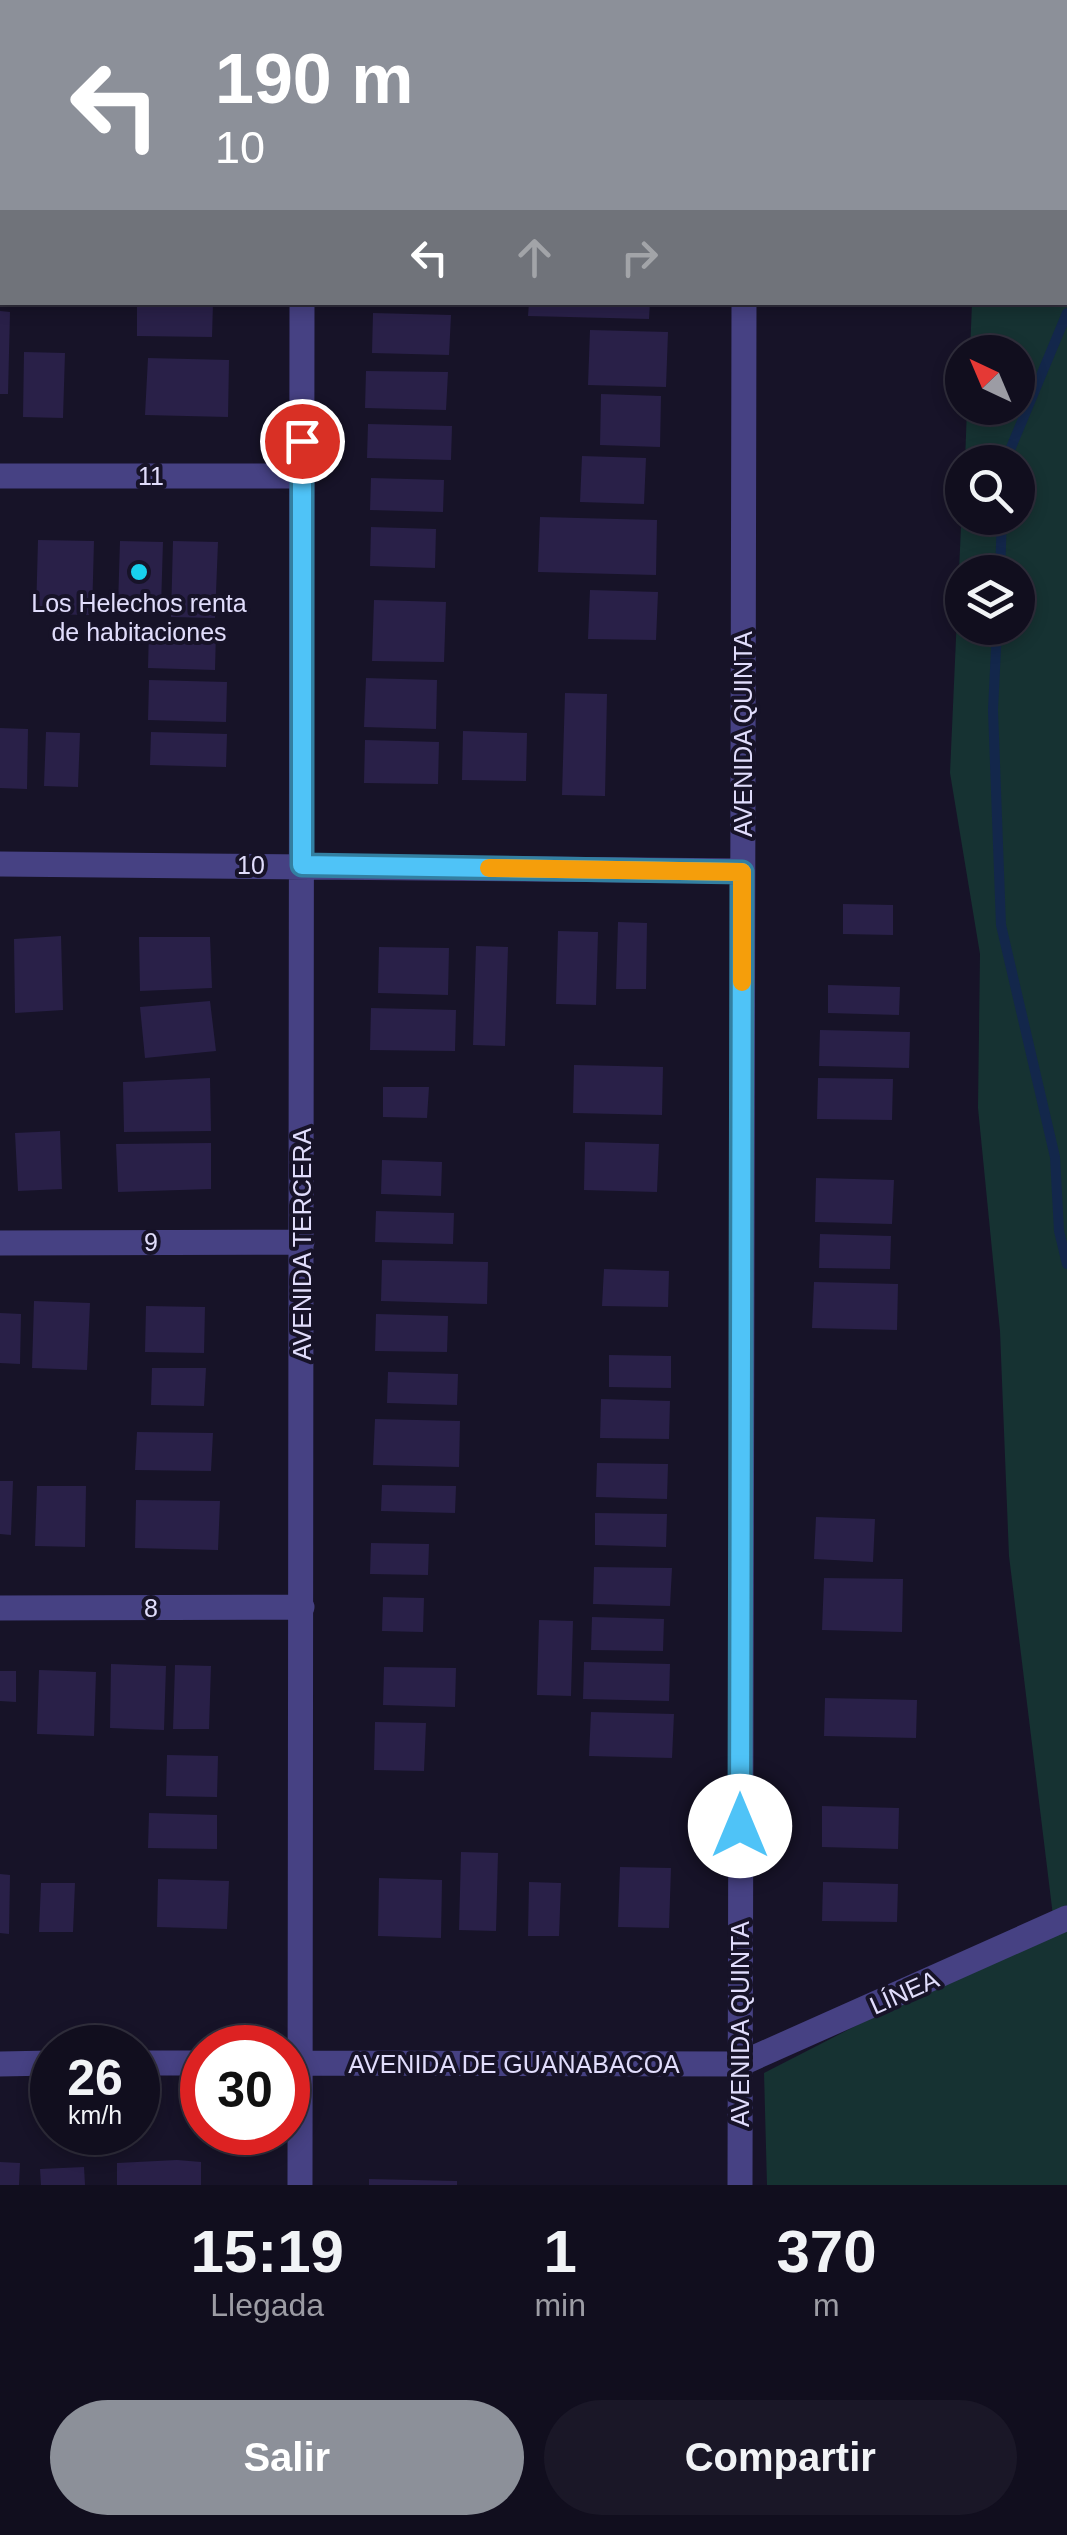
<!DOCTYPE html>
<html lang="es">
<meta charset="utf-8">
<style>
body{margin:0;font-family:Arial,sans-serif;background:#1a1727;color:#f1f3f6;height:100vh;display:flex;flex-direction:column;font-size:38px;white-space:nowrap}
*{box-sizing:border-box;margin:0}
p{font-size:32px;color:#9c9ca4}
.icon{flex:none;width:55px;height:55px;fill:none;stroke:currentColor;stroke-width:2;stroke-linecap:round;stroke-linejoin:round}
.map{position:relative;height:2185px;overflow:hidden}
.details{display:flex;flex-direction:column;background:#110e1e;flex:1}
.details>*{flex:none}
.banner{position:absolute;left:0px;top:0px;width:1068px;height:305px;box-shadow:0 5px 15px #0003,0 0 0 2px #302e3c;background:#8c9099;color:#fff;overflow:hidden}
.needle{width:65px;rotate:316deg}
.tools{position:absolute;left:945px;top:335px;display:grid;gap:20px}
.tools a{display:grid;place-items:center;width:90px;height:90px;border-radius:50%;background:#110e1e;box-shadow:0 5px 15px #0003,0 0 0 2px #302e3c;font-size:50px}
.speed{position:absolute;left:30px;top:2025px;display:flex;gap:20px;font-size:50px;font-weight:700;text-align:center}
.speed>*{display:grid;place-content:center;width:130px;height:130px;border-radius:50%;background:#110e1e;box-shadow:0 5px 15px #0003,0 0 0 2px #302e3c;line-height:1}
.speed small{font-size:25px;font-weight:400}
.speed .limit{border:15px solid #d22;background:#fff;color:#111}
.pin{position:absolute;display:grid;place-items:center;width:85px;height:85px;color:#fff;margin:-42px;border:5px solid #fff;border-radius:50%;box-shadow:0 2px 10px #0007}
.me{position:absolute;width:110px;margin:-55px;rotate:0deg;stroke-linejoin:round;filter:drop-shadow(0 0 8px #0008)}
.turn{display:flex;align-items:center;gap:35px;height:210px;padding:0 50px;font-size:45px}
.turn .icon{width:130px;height:130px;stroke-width:2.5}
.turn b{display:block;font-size:70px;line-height:85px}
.lanes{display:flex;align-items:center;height:95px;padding:0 50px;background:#0003;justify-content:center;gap:50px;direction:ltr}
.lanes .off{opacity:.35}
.eta{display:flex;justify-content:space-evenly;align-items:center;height:170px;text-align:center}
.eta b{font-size:60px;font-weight:700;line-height:70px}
.primary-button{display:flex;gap:20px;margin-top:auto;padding:20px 50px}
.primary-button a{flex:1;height:115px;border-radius:60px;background:#8c9099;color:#fff;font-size:40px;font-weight:700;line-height:115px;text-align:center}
.primary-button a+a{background:#1a1727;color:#f1f3f6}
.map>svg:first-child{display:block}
.green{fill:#163232;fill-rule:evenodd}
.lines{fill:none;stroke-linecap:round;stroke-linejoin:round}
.stream{stroke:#13274b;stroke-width:10}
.building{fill:#292048}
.minor{stroke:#464183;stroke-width:25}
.route-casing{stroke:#337fa1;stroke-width:25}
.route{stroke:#4fc3f7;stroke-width:18}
.slow{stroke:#f59e0b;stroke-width:18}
.poi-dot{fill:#18d0ed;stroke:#171328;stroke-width:4}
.labels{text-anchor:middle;stroke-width:8;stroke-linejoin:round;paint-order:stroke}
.street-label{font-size:25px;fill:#e1ddfc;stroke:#171328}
.poi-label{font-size:25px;fill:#e1ddfc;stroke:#171328}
</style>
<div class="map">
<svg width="1067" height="2185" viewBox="0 0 1067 2185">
<rect width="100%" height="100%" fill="#171328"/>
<path class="green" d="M987 0H1067V2185H767L764 2073 1054 1924 1009 1556 1000 1331 978 1108 980 954 950 773 962 504V518H1018V462H965L967 408H1018V352H970L972 303 1065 302V2ZM962 572H1018V628H962Z"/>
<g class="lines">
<path class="stream" d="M1005 462 1067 313
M1000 572 1002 518
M997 628 993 710 1001 925 1055 1157 1059 1231 1067 1264"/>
</g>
<path class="building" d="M137 302 213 303 212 337 137 336Z
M529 302H650L649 319 528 316Z
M0 311 10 312 8 394H0Z
M373 313 451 315 449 355 372 353Z
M590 330 668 332 666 387 588 385Z
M24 352 65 353 63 418 23 417Z
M148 358 229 360 228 417 145 415Z
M366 371 448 372 446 410 365 408Z
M601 394 661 396 660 447 600 445Z
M368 424 452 426 451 460 367 458Z
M582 456 646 458 644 504 580 502Z
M371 478 444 480 443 512 370 510Z
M540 517 657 520 656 575 538 572Z
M371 527 436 529 435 568 370 566Z
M38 540 94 541 92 615 36 614Z
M120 541 163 542 161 607 118 606Z
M173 541 218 542 215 618 171 617Z
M590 590 658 592 656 640 588 639Z
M374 600 446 602 444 662 372 661Z
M149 630 216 631 215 670 148 668Z
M366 678 437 680 436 729 364 727Z
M149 680 227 682 226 722 148 720Z
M565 693 607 694 605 796 562 795Z
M0 728 28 729 27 789 0 788Z
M463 731 527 733 526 781 462 780Z
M46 732 80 733 78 787 44 786Z
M151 732 227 734 226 767 150 765Z
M365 740 439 742 438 784 364 783Z
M843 904 893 905V935L843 934Z
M618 922 647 923 646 989H616Z
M558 931 598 932 596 1005 556 1004Z
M61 936 63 1010 15 1013 14 939Z
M139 937H210L212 988 140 991Z
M476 946 508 947 505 1046 473 1045Z
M379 947 449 948 448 995 378 993Z
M828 985 900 987 899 1015 828 1013Z
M210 1001 216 1051 145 1058 140 1007Z
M371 1008 456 1010 455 1051 370 1050Z
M820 1030 910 1032 909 1068 819 1066Z
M574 1065 663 1067 662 1115 573 1113Z
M210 1078 211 1131 124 1132 123 1082Z
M818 1078 893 1079 892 1120 817 1119Z
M383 1087H429L427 1118 383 1117Z
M60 1131 62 1189 18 1191 15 1133Z
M585 1142 659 1144 657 1192 584 1190Z
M211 1143V1189L118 1192 116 1144Z
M382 1160 442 1162 441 1196 381 1194Z
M816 1178 894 1180 892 1224 815 1222Z
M376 1211 454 1213 453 1244 375 1242Z
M820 1234 891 1236 890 1269 819 1268Z
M382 1260 488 1262 487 1304 381 1301Z
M604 1269 669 1271 668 1307 602 1306Z
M814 1282 898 1284 897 1330 812 1328Z
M34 1301 90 1303 87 1370 32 1368Z
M146 1306 205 1307 204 1353 145 1352Z
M0 1313 21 1314 20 1364 0 1363Z
M376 1314 448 1316 447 1352 375 1351Z
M609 1355 671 1356V1388L609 1387Z
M152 1368H206L204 1406 151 1405Z
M388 1372 458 1374 457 1405 387 1403Z
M601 1399 670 1401 669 1439 600 1438Z
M375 1419 460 1421 459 1467 373 1465Z
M137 1432 213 1433 211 1471 135 1470Z
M597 1463 668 1464 667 1499 596 1497Z
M0 1481H13L11 1535 0 1534Z
M382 1485 456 1486 455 1513 381 1511Z
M37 1486H86L85 1547 35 1546Z
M136 1500 220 1501 218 1550 135 1548Z
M595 1513 667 1514 666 1547 595 1545Z
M816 1517 875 1519 873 1562 814 1559Z
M371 1543 429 1544 428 1575 370 1574Z
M594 1567 672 1568 670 1606 593 1604Z
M824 1578 903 1579 902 1632 822 1630Z
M383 1597 424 1598 423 1632 382 1631Z
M592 1617 664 1619 663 1651 591 1650Z
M539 1620 573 1621 571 1696 537 1695Z
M584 1662 670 1664 669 1701 583 1699Z
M111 1664 166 1666 164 1730 110 1728Z
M175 1665 211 1666 209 1729H173Z
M384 1667 456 1668 455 1707 383 1705Z
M39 1670 96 1672 94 1736 37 1734Z
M0 1671H16V1702L0 1701Z
M825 1698 917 1700 916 1738 824 1736Z
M591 1712 674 1714 672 1758 589 1756Z
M375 1722 426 1723 424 1771 374 1770Z
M167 1755 218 1756 217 1797 166 1796Z
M822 1806 899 1808 898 1849 822 1847Z
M149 1813 217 1815V1849L148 1848Z
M461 1852 498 1853 496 1931 459 1930Z
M620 1867 671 1868 669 1928 618 1927Z
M0 1874 10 1875 9 1934 0 1933Z
M379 1878 442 1880 441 1938 378 1936Z
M158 1879 229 1881 227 1929 157 1927Z
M529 1882 561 1883 559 1936H528Z
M823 1882 898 1884 897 1922 822 1921Z
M41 1883H75L73 1932H39Z
M177 2160 201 2162V2185H117V2163Z
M0 2162 20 2163 19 2185H0Z
M84 2167 85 2185H41L40 2169Z
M369 2179 457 2181V2185H369Z"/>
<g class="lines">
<path class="minor" d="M300 0V2
M745 2V0
M0 113H2
M0 476H302
M0 864 742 871
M0 1243 302 1242
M0 1608 302 1607
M138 2063H202
M288 2063 740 2064 1067 1918
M0 2064 52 2063
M300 2185 302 302
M740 2185 744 302"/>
</g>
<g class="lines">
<g class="route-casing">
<path id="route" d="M302 441V865L742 872 740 1826"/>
</g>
<use href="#route" class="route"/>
<path class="slow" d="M489 868 742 872V982"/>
</g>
<circle class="poi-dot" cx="139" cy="572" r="10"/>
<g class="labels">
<g class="street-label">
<text x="151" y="485">11</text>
<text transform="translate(743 734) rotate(-90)" y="9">AVENIDA QUINTA</text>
<text x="251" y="874">10</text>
<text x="151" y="1251">9</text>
<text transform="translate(302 1244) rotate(-90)" y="9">AVENIDA TERCERA</text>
<text x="151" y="1617">8</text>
<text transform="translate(904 1992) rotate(-24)" y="9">LÍNEA</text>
<text transform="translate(740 2024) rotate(-90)" y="9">AVENIDA QUINTA</text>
<text x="514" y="2073">AVENIDA DE GUANABACOA</text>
</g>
<g class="poi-label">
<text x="139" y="612">Los Helechos renta<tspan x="139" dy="29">de habitaciones</tspan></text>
</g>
</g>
</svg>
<div class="tools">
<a><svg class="needle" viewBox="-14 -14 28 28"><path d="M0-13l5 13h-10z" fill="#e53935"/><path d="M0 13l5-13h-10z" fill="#9c9ca4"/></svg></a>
<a><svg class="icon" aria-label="search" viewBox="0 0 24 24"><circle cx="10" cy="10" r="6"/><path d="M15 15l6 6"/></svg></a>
<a><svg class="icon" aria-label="layers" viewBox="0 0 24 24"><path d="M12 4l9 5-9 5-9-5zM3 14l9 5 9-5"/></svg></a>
</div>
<div class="speed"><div>26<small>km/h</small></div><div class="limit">30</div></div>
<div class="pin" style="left:302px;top:441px;background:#d93025"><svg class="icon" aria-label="arrive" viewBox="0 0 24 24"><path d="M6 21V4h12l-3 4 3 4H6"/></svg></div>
<svg class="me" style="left:740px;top:1826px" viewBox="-20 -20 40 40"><circle r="19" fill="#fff"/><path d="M0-13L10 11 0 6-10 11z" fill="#4fc3f7"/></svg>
<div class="banner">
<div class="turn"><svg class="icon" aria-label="left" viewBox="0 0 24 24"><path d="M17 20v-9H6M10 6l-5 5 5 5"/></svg><div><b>190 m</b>10</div></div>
<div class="lanes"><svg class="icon" aria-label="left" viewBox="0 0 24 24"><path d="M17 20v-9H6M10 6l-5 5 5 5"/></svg><svg class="icon off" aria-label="ahead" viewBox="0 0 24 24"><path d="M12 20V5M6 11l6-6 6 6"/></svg><svg class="icon off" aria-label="right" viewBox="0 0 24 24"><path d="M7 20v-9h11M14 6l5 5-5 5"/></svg></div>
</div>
</div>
<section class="details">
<div class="eta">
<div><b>15:19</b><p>Llegada</p></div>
<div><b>1</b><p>min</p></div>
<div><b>370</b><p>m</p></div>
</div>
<div class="primary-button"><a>Salir</a><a>Compartir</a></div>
</section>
